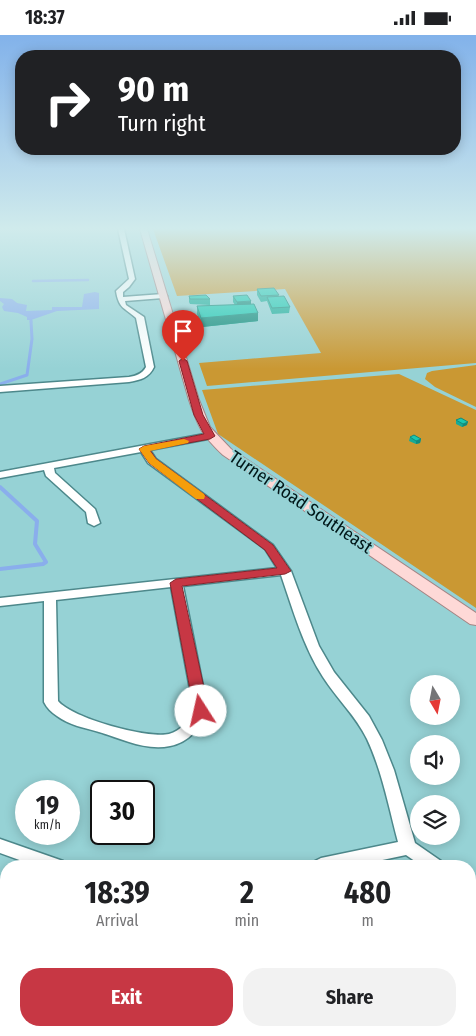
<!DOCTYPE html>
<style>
body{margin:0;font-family:"Fira Sans Condensed",sans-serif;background:#f2f2f2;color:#202124;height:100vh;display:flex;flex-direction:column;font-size:19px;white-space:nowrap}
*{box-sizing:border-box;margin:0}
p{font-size:16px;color:#757577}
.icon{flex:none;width:28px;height:28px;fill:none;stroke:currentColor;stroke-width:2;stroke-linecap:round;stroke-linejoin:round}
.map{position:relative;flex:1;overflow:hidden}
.side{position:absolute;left:0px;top:825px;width:476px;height:176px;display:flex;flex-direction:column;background:#fff;border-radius:20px 20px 0 0;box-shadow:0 2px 12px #0003}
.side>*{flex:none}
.top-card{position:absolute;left:15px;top:15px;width:446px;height:105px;border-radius:20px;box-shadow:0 2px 12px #0003;background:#202124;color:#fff;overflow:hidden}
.needle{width:32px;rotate:170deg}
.buttons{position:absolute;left:410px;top:640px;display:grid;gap:10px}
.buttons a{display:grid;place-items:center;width:50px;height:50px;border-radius:50%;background:#fff;box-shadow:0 2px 12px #0003;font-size:25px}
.speed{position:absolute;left:15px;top:745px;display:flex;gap:10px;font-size:25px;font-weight:700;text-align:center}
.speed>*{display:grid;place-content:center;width:65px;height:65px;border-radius:50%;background:#fff;box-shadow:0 2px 12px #0003;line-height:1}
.speed small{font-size:12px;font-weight:400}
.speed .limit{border:2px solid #111;border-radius:8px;background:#fff;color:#111}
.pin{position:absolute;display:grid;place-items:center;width:42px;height:42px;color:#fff;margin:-51px -21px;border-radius:50% 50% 50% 0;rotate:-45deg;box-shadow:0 0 5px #0007}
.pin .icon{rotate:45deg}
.me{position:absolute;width:55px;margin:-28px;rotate:350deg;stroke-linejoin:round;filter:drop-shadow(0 0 4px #0008)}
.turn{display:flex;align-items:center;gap:18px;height:105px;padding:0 20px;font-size:22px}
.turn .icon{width:65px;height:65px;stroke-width:2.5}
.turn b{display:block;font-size:35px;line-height:42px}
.eta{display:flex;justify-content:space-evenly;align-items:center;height:85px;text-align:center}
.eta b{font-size:30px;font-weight:700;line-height:35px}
.button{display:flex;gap:10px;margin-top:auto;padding:10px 20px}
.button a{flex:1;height:58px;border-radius:20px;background:#c73744;color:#fff;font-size:20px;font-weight:700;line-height:58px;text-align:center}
.button a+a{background:#f2f2f2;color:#202124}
.status{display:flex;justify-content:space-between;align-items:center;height:35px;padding:0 25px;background:#fff;direction:ltr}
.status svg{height:14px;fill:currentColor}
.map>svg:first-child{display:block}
.green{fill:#ca9833}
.water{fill:#8aaeec}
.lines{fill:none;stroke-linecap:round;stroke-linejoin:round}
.stream-far2{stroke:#8aaeec;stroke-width:2.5}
.stream-far1{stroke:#8aaeec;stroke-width:3}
.stream{stroke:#8aaeec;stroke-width:4}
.minor-casing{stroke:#4d888b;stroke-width:3}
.major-casing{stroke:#a58484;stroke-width:2}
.minor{fill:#fff;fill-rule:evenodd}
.major{fill:#fed9d7;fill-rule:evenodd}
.wall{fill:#16ab97}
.shaded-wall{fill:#128b7b}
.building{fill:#1ac7b0;stroke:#128b7b}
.route{fill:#c73744;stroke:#81242c}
.slow{fill:#f59e0b}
.labels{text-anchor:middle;stroke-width:4;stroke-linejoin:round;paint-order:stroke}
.street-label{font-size:18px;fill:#011719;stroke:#96d2d5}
</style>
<div class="status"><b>18:37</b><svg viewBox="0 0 49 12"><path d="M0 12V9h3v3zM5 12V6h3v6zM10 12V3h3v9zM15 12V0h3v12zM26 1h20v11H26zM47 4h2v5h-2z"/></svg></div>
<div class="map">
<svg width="476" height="1001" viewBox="0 0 476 1001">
<rect width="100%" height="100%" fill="#96d2d5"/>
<path class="green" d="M153 194H476V328L207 351 199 328 321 318 285 254 177 261Z
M476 330V372L435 352 425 344 427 338 432 336Z
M399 339 476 375V573L218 399 202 355Z"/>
<path class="water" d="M95 257 99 258V274L57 276 31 285H27V282L18 278 4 276 2 272 4 269 0 266V263L12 264 17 268 27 270 26 276 52 275V272H82L84 259Z"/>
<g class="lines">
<path class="stream-far2" d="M33 246 88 245
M31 282V287"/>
<path class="stream-far1" d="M0 349 27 340 32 304 31 286"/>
<path class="stream" d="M0 452 37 486 35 509 46 527 43 529 0 534"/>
<g class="minor-casing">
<path id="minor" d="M118 194H124L135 244 129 252 123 257V262L163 259 167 261 163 263 125 266 126 270 144 282 154 332C149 343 140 345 129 347L0 357V351L129 342C136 341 142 339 146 332L136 283C124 272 119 274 116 256L129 244Z
M210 398 213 399V403L150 415 156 424 273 510 291 536 319 611 334 637 369 681 382 705 394 735 415 808 441 826 443 831H422L406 820 354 831H313L315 826 321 823 398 807C389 773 382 736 367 704 356 681 337 664 323 642 303 611 293 575 281 540L183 551 208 676C199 693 190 707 170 711 146 716 122 704 99 697 85 693 69 690 57 681 51 677 47 673 44 667V566L0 571V563L277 533 265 514 148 428 141 417 54 433 55 438 95 474 100 488 94 491 88 488 86 477 46 441 44 435 0 443V437ZM171 552 194 676C188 686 181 696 169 699 147 704 72 683 58 666L56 565Z
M0 804 63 826 66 831H36L0 818Z
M470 854 476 856V876L470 874Z
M476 932V952L470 954V934Z
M304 995H337L335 1001H302Z"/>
</g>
<g class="major-casing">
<path id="major" d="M140 194H147L199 365 210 392 231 414 476 578V590L470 589 223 420C202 400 198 392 189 365Z"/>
</g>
<use href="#minor" class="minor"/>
<use href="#major" class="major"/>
</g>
<path class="wall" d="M257 254 279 260 278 261 290 272 289 278 272 279 267 266 261 267 257 260Z
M189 261 210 264V270L190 269 189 267Z
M233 261 251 269 258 286 202 292 197 279V271L235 270 233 267Z
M456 385 467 390 462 392 456 389Z
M410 402 421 404 420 408 416 409 409 406Z"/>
<path class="shaded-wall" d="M251 266V271L237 273V267Z
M258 278V286L202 292 201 283Z
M468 387 467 390 462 392 463 389Z
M421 404 420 408 416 409V406Z"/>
<path class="building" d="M274 253 279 260 261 261 257 254Z
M206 260 210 264H190L189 261Z
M247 260 251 266 237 267 233 261Z
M284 261 290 272 272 273 267 262Z
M254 269 258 278 201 283 197 271Z
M461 383 468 387 463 389 456 385Z
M414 400 421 404 416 406 410 402Z"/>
<linearGradient id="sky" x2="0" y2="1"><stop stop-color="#82b2ea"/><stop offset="0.58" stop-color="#d0ebec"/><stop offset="1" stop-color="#d0ebec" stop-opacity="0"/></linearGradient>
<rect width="476" height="334" fill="url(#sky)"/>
<path class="route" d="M183 323 187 326 203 380 215 401 210 404 150 415 156 424 273 510 291 536 285 539 182 551 209 676 207 680 201 682 196 680 194 676 170 548 176 544 277 533 265 515 149 428 139 414 144 411 204 399 194 380 179 326Z"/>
<path class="slow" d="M184 404 189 406 188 408 150 416 156 424 204 459 205 461 204 464H196L149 428 139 414 144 411Z"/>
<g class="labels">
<g class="street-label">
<text transform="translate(301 467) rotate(34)" y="6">Turner Road Southeast</text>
</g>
</g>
</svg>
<div class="buttons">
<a><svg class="needle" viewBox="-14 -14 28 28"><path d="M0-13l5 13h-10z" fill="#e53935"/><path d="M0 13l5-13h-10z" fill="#757577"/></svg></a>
<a><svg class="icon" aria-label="sound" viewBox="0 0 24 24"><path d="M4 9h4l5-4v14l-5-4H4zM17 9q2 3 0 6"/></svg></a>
<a><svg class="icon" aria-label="layers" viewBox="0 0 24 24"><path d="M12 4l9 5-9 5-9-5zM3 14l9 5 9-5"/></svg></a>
</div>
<div class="speed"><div>19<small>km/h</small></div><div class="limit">30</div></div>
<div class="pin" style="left:183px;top:326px;background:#d93025"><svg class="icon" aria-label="arrive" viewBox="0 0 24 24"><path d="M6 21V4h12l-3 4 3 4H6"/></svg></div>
<svg class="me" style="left:201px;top:676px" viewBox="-20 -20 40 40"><circle r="19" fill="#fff"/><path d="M0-13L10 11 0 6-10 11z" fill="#c73744"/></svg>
<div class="top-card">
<div class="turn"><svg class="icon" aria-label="right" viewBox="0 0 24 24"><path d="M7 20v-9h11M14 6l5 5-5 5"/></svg><div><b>90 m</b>Turn right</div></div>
</div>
<section class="side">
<div class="eta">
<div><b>18:39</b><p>Arrival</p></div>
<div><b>2</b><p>min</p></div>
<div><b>480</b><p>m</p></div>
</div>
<div class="button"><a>Exit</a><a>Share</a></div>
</section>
</div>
